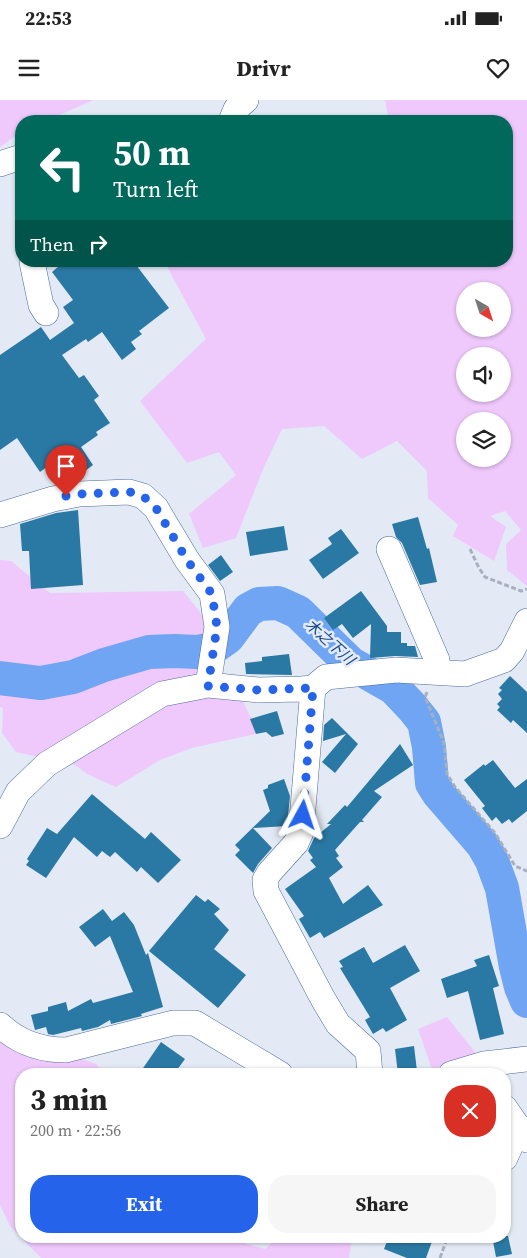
<!DOCTYPE html>
<meta charset="utf-8">
<style>
body{margin:0;font-family:"Source Serif 4","Noto Sans JP",serif;background:#f6f6f6;color:#222;height:100vh;display:flex;flex-direction:column;font-size:19px;white-space:nowrap}
*{box-sizing:border-box;margin:0}
p{font-size:16px;color:#767676}
.icon{flex:none;width:28px;height:28px;fill:none;stroke:currentColor;stroke-width:2;stroke-linecap:round;stroke-linejoin:round}
.map{position:relative;flex:1;overflow:hidden}
.details{position:absolute;left:15px;top:968px;width:496px;height:175px;display:flex;flex-direction:column;background:#fff;border-radius:20px;box-shadow:0 1px 4px #0004}
.details>*{flex:none}
.guide{position:absolute;left:15px;top:15px;width:498px;height:152px;border-radius:20px;box-shadow:0 1px 4px #0004;background:#00695c;color:#fff;overflow:hidden}
.needle{width:32px;rotate:141deg}
.tools{position:absolute;left:456px;top:182px;display:grid;gap:10px}
.tools a{display:grid;place-items:center;width:55px;height:55px;border-radius:50%;background:#fff;box-shadow:0 1px 4px #0004;font-size:25px}
.pin{position:absolute;display:grid;place-items:center;width:42px;height:42px;color:#fff;margin:-51px -21px;border-radius:50% 50% 50% 0;rotate:-45deg;box-shadow:0 0 5px #0007}
.pin .icon{rotate:45deg}
.me{position:absolute;width:55px;margin:-28px;rotate:5deg;stroke-linejoin:round;filter:drop-shadow(0 0 4px #0008)}
.turn{display:flex;align-items:center;gap:18px;height:105px;padding:0 15px;font-size:22px}
.turn .icon{width:65px;height:65px;stroke-width:2.5}
.turn b{display:block;font-size:35px;line-height:42px}
.then{display:flex;align-items:center;height:48px;padding:0 15px;background:#0003;gap:10px;font-size:19px}
.round{display:grid;place-items:center;flex:none;width:52px;height:52px;border-radius:20px;background:#f6f6f6}
.headline{display:flex;align-items:center;justify-content:space-between;height:85px;padding:0 15px}
h1{font-size:30px;font-weight:700;line-height:38px}
.cta{display:flex;gap:10px;margin-top:auto;padding:10px 15px}
.cta a{flex:1;height:58px;border-radius:20px;background:#2563eb;color:#fff;font-size:20px;font-weight:700;line-height:58px;text-align:center}
.cta a+a{background:#f6f6f6;color:#222}
.status{display:flex;justify-content:space-between;align-items:center;height:35px;padding:0 25px;background:#fff;direction:ltr}
.status svg{height:14px;fill:currentColor}
header{display:flex;justify-content:space-between;align-items:center;height:65px;padding:0 15px;background:#fff;font-size:22px;font-weight:700}
.map>svg:first-child{display:block}
.green{fill:#efc8fc;fill-rule:evenodd}
.lines{fill:none;stroke-linecap:round;stroke-linejoin:round}
.river{stroke:#6fa5f2;stroke-width:34}
.building{fill:#2a79a4}
.minor-casing{stroke:#4b6c9c;stroke-width:26}
.path{stroke:#a7b0be;stroke-width:3;stroke-dasharray:5 2.5;stroke-linecap:butt}
.minor{stroke:#fff;stroke-width:25}
.route{stroke:#2563eb;stroke-width:9;stroke-dasharray:0 16.2}
.labels{text-anchor:middle;stroke-width:5;stroke-linejoin:round;paint-order:stroke}
.water-label{font-size:15px;font-style:italic;fill:#15488c;stroke:#e3eaf5}
</style>
<div class="status"><b>22:53</b><svg viewBox="0 0 49 12"><path d="M0 12V9h3v3zM5 12V6h3v6zM10 12V3h3v9zM15 12V0h3v12zM26 1h20v11H26zM47 4h2v5h-2z"/></svg></div>
<header><svg class="icon" aria-label="menu" viewBox="0 0 24 24"><path d="M4 6h16M4 12h16M4 18h16"/></svg>Drivr<svg class="icon" aria-label="heart" viewBox="0 0 24 24"><path d="M12 20l-8-8c-3-5 5-10 8-4 3-6 11-1 8 4z"/></svg></header>
<div class="map">
<svg width="527" height="1158" viewBox="0 0 527 1158">
<rect width="100%" height="100%" fill="#e3eaf5"/>
<path class="green" d="M0 0H94L45 21H21V32L0 47Z
M385 0H527V486L507 470 506 444 521 430 505 411 490 416 506 427 494 461 453 436 458 425 428 398 427 371 397 341 362 359 324 326 282 329 263 369 236 438 203 448 189 414 236 375 219 352 187 363 140 301 206 239 164 161H506V21H389ZM502 191V229H465V191ZM465 256H502V294H465ZM502 321V359H465V321Z
M0 460 11 461 50 493 183 491 216 532 208 580 242 600 259 633 192 648 160 660 116 687 87 674 75 665 16 652 2 633 3 608 0 607Z
M447 917 478 956 432 969 418 929Z
M0 935 12 945 44 961 74 956 96 964 105 974H21V1136H235L240 1142 265 1149 279 1136H355L351 1143 349 1158H41L10 1126 0 1105Z"/>
<g class="lines">
<path class="river" d="M0 578 41 583 73 577 104 565 149 552 174 551 197 552 211 549 228 537 248 510 259 504 278 503 298 512 350 563 394 588 412 607 424 622 429 647 432 683 439 694 483 745 492 761 502 788 516 867 521 887 527 901"/>
</g>
<path class="building" d="M65 161H133L169 208 139 231 142 234 131 242 136 249 122 260 102 232 88 242 86 239 62 255 79 278 84 275 99 296 94 300 110 323 96 332 98 335 81 347 93 365 81 374 73 362 63 372 59 373 54 372 48 366 40 372 17 338 0 350V255L41 227 50 240 74 223 63 207 73 200 52 172Z
M78 410 83 485 31 489 29 451H22L20 424 56 413Z
M418 417 427 449 429 448 437 482 420 485 402 443 396 437 392 424Z
M284 426 288 450 250 456 246 432Z
M341 429 359 453 323 479 309 460 332 444 328 438Z
M221 455 233 472 220 481 208 465Z
M361 491 387 526V532H401V543H407V546H415L418 557 395 556 370 558 371 524 353 538 342 524 333 530 324 518Z
M289 554 292 575 246 574 245 563 262 561V557Z
M510 576 527 592V633L513 620 511 623 497 610 500 607 497 604 502 599 498 594 502 590 499 588Z
M277 611 284 634 272 637 266 632 256 634 250 619Z
M332 618 358 644 335 673 322 662 346 634 323 641 324 625Z
M400 644 413 665 374 691 382 697 362 720 364 722H360L335 750 339 756 336 758 343 767 329 778 343 804 368 785 383 805 324 838 320 832 310 838 299 819 304 816 285 789 316 767 310 760 313 758 308 751 314 738 331 724H327L345 705 347 707Z
M493 660 515 688 527 679V711L512 723 509 719 502 724 496 717 492 721 482 708 485 706 464 680 484 664 485 666Z
M284 679 290 696 287 726 253 728 272 748 258 764 253 773 235 755 240 750 235 745 270 711 263 690 268 688V685Z
M92 694 145 739 151 732 181 760 158 783 141 767 137 772 115 752 110 757 102 751 97 757 74 737 46 778 26 765 29 761 27 759 47 728 57 734Z
M196 795 205 802 208 799 220 809 214 814 229 830 214 849 246 875 218 908 149 851Z
M103 809 112 821 124 812 134 825 146 855 148 853 163 907 141 914 142 916 111 924 110 920 98 927 82 931 81 928 53 935 48 934 46 927 35 930 31 915 48 911V907L66 902 68 911 91 899 93 903 133 892 110 836 95 847 79 827Z
M405 845 420 871 390 888 407 920 386 932 383 928 373 934 365 920 370 917 340 868 343 867 339 861 364 847 373 863Z
M489 855 499 886 493 888 504 934 480 940 468 891 447 898 441 879 477 866 474 860Z
M161 942 185 959 174 974H139Z
M414 946 417 971 398 974 395 949Z
M389 1136H434L426 1158H407L384 1149Z
M492 1136H508L512 1154 496 1157Z"/>
<g class="lines">
<g class="minor-casing">
<path id="minor" d="M231 21 236 9 246 0
M0 64 21 57
M34 161 32 162 41 205 46 213
M0 415 53 399 79 394 129 392 143 396 156 408 187 460 212 494 217 527 208 585
M389 449 437 560 435 572
M313 588 301 732 296 743 269 773 265 780 266 791 323 899 338 924 368 951 370 974
M0 726 18 692 47 664 162 594 208 585 258 590 301 589 313 588 326 577 396 570 465 574 504 560 512 551 527 521
M0 925C18 942 41 950 66 950L173 923H195L280 974
M451 974 484 964 527 959
M505 1008 527 1040
M505 1058 519 1027"/>
</g>
<path class="path" d="M470 449 479 468 485 477 521 491 527 489
M427 592 425 597 444 643 447 674 455 687 495 733 515 766 527 771
M440 1158 445 1144 449 1136"/>
<use href="#minor" class="minor"/>
</g>
<g class="lines">
<path class="route" d="M66 396 79 394 130 392 143 396 156 408 187 460 212 494 217 527 208 586 258 590 313 588 303 715"/>
</g>
<g class="labels">
<g class="water-label">
<text transform="translate(330 542) rotate(42)" y="5">木之下川</text>
</g>
</g>
</svg>
<div class="tools">
<a><svg class="needle" viewBox="-14 -14 28 28"><path d="M0-13l5 13h-10z" fill="#e53935"/><path d="M0 13l5-13h-10z" fill="#767676"/></svg></a>
<a><svg class="icon" aria-label="sound" viewBox="0 0 24 24"><path d="M4 9h4l5-4v14l-5-4H4zM17 9q2 3 0 6"/></svg></a>
<a><svg class="icon" aria-label="layers" viewBox="0 0 24 24"><path d="M12 4l9 5-9 5-9-5zM3 14l9 5 9-5"/></svg></a>
</div>
<div class="pin" style="left:66px;top:396px;background:#d93025"><svg class="icon" aria-label="arrive" viewBox="0 0 24 24"><path d="M6 21V4h12l-3 4 3 4H6"/></svg></div>
<svg class="me" style="left:303px;top:715px" viewBox="-20 -20 40 40"><path d="M0-17L14 15 0 8-14 15z" fill="#2563eb" stroke="#fff" stroke-width="4"/></svg>
<div class="guide">
<div class="turn"><svg class="icon" aria-label="left" viewBox="0 0 24 24"><path d="M17 20v-9H6M10 6l-5 5 5 5"/></svg><div><b>50 m</b>Turn left</div></div>
<div class="then">Then<svg class="icon" aria-label="right" viewBox="0 0 24 24"><path d="M7 20v-9h11M14 6l5 5-5 5"/></svg></div>
</div>
<section class="details">
<div class="headline"><div><h1>3 min</h1><p>200 m · 22:56</p></div><a class="round" style="background:#d93025;color:#fff"><svg class="icon" aria-label="close" viewBox="0 0 24 24"><path d="M6 6l12 12M18 6L6 18"/></svg></a></div>
<div class="cta"><a>Exit</a><a>Share</a></div>
</section>
</div>
